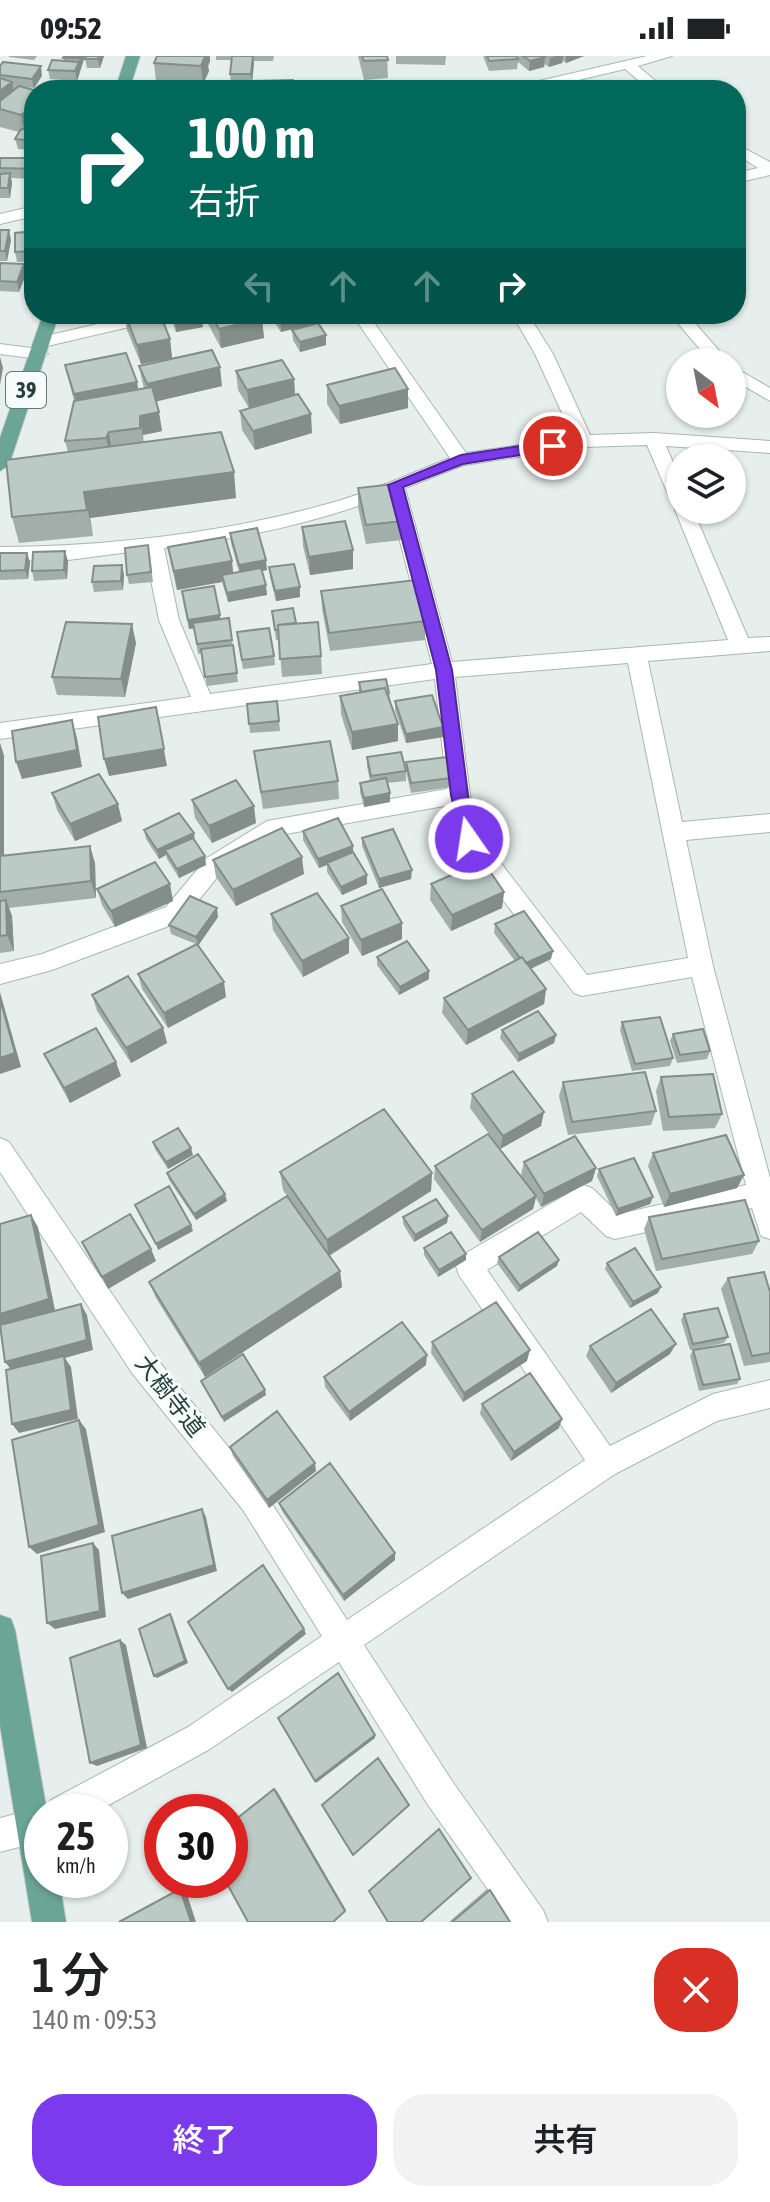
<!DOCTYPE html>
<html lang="ja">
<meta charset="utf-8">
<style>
body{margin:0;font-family:"Asap Condensed","Noto Sans JP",sans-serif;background:#f2f2f2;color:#202124;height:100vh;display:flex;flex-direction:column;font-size:30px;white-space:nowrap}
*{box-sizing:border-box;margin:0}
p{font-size:26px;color:#757577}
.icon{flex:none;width:44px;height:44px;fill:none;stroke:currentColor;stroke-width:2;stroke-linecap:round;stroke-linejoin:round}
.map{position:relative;height:1866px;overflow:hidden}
.panel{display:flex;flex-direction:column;background:#fff;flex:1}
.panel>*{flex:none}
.guide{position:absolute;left:24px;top:24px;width:722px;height:244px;border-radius:32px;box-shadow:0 2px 6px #0004;background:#00695c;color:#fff;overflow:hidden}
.needle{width:52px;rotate:148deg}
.buttons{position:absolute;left:666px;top:292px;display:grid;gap:16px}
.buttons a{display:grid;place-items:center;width:80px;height:80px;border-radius:50%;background:#fff;box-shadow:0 2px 6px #0004;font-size:40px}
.speed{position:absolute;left:24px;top:1738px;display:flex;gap:16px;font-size:40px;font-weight:700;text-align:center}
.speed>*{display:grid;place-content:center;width:104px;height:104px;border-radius:50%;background:#fff;box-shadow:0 2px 6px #0004;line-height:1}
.speed small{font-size:20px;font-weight:400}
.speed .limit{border:12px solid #d22;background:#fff;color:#111}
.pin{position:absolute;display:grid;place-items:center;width:68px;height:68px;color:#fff;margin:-34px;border:4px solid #fff;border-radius:50%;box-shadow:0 2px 8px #0007}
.me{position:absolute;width:88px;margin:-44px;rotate:347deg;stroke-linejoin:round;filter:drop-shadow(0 0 6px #0008)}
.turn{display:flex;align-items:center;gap:28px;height:168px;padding:0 32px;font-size:36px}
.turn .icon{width:104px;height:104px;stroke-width:2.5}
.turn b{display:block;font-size:56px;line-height:68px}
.lanes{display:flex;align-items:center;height:76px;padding:0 32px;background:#0003;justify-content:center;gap:40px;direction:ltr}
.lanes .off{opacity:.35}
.round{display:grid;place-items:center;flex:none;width:84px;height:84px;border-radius:32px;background:#f2f2f2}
.summary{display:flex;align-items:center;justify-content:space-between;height:136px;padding:0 32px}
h1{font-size:48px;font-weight:600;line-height:60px}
.action{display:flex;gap:16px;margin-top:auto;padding:16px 32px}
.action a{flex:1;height:92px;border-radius:32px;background:#7c3aed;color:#fff;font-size:32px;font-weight:600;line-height:92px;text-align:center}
.action a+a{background:#f2f2f2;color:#202124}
.status{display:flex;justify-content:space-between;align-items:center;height:56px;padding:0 40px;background:#fff;direction:ltr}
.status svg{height:22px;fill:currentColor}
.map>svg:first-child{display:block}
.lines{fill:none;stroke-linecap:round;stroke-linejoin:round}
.minor-casing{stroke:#a8b8b2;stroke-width:2}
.major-casing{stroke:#c2cac8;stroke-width:2}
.minor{fill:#fff;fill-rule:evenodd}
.major{fill:#6aa596;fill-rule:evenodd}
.wall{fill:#a1aea9}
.shaded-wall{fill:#838d89}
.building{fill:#bbcac4;stroke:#838d89;stroke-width:2}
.route{fill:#7c3aed;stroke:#51269a;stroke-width:2}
.labels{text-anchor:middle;stroke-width:6;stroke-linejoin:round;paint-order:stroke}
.shield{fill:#f7fbf9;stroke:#637a73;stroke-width:2}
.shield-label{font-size:22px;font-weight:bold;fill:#24423a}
.street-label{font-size:24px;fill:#24423a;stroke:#f7fbf9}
</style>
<div class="status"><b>09:52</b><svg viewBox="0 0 49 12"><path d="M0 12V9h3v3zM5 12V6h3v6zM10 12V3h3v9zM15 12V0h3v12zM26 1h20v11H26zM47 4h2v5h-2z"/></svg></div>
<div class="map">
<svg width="770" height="1866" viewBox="0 0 770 1866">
<rect width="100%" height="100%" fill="#e6efeb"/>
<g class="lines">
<g class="minor-casing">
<path id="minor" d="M647 0H672L638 10 666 34H650L625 13 536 34H510L517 30Z
M123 27 197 30 204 34H118V28Z
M355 30H427L434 34H348Z
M736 88 770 106V119L736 127V117L758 112 736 98Z
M34 150V160L0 168V158Z
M141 258H170L168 262 43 291 34 286 37 282Z
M352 258H368L466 397 573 381 535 298 512 258H528L553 298 590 379 654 377 770 385V397L666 390 680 423V454H693L748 582 770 581V595L648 605 682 766 770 758V776L686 784 713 910 770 1122V1183L761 1180 752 1152 615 1183 606 1180 581 1156 487 1214 610 1390 713 1338 770 1324V1352L717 1365 615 1418 364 1589 452 1725 543 1854 548 1866H511L428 1749 339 1606 210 1693 96 1756H42V1785L0 1796V1762L42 1751 47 1754 51 1744 188 1671 322 1580 243 1454 132 1317 0 1116V1082L9 1086 152 1297 263 1434 347 1564 585 1404 459 1219 456 1210 459 1201 583 1129 592 1132 619 1158 746 1129 692 921 582 940 574 937 461 789 450 749 280 779 223 814 182 865 52 914 0 928V908L42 898 166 851 207 802 267 765 447 733 435 623 0 683V667L191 641 159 564 145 494 68 504 0 505V491C111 490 224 477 331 447 371 436 411 417 450 402ZM647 389 671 445 677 450 675 454 728 584 452 606 405 432 464 409 584 391ZM388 439 432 608 210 638 179 564 164 492C240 483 317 467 388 439ZM628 607 688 902 587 919 480 780 470 739 455 621Z
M670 258H687L729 306H711Z
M0 288 39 293 48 298 39 303 0 298Z
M732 310 770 332V345L732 323Z"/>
</g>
<g class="major-casing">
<path id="major" d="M126 0H140L129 34H115Z
M43 258H59L9 409 0 415V382Z
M0 1559 11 1563 15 1574 47 1756H42V1824H59L66 1866H32L0 1669Z"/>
</g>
<use href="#minor" class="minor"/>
<use href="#major" class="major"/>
</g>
<path class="wall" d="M9 0H37L34 4 9 1Z
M64 0H85L77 25 50 23 48 14 64 5Z
M104 0 100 12H87L85 3Z
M216 0H274L273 5H254L252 25 293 24 294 34H250L251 28H231L230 18 232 4H216Z
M358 0H387L388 22 364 24Z
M396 0H446L445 9 396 8Z
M483 0H584L566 7 563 5 562 7 549 11 545 8 544 11 529 15 518 6 517 13 489 15Z
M210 5 208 10 209 15 203 28 156 25 154 7Z
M0 10 42 20 34 32 23 31 34 34V71L30 74H34V94L18 93 15 83 19 76 0 71Z
M0 102H34V123L11 122 12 127 10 142H0Z
M0 174 11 184 7 205H0Z
M34 175V205L17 206 15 196Z
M0 207 24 208 26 218 19 236 0 235Z
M73 258H160L170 283 172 302 141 308 127 274 125 260 73 261Z
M170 258H200L203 271 176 276Z
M207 258H259L262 263 264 282 221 292 208 268Z
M269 258H342V260L281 276Z
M292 274 326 279V289L300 296 293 284Z
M65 309 137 326 138 334 144 333 139 310 222 330 156 345 162 375 143 379V386L236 442 90 462 93 480 19 487 12 461 68 396 65 385 74 345Z
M236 315 294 323 295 339 312 377 255 394 242 374 240 355 249 352 238 334Z
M327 329 408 352 340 368 327 348Z
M358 432 403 465 402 484 366 488 358 451Z
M302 471 353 494V513L310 519 303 490Z
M230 477 267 514 262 515 267 539 228 546 222 526 177 534 171 509 168 491 233 517 239 516 231 487Z
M0 497 30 506 28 523 0 524Z
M150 499 153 526 129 528 127 519Z
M68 505 67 523 34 525 32 515Z
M269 511 300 531V541L276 545 270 521Z
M124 518 123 534 94 536 92 526Z
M321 535 426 565 425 584 330 595 322 553Z
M183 545 221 563 229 562 238 626 207 630 202 597 198 598 194 572 189 573Z
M272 555 296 567 321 600 322 618 282 621 279 584H276Z
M238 586 274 600 275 609 243 613Z
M136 587 125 641 57 639 52 621Z
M359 626 389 637 398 685 352 694 341 658 340 640 359 637Z
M277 645 280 675 250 677 247 648Z
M395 645 443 681 406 687 395 654Z
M0 687 4 700V800L95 807 96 842 9 852 12 860 14 895 0 897Z
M254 695 338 725 339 743 263 753Z
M367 701 406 715V725L387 727 390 737V746L364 751 360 736V727L370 725 367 710Z
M406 706 452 722V731L411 737 406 715Z
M52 737 122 765 75 785 57 754Z
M192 744 256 767 212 787 195 762Z
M144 774 195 785 206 809 179 822 167 803 166 799 159 803 146 783Z
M303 775 353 790V797L367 819V828L342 839 327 816V809L319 812 303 784Z
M362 782 411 823 379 832 362 790Z
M213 804 304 818 236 850 216 821Z
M431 828 504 836 502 852 451 875 430 844Z
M97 833 173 845 115 871 102 849Z
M341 850 402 883 362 900 342 866Z
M271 858 349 882V897L303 921 273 874Z
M218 861 198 889 226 941 168 972 142 933 138 918 196 888 171 878 169 869Z
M495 868 551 903 531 913 546 933 544 948 466 989 442 957 444 942 515 905 494 877Z
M377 901 429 915V923L399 939 377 909Z
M92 939 163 972 167 987 131 1007 97 955Z
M622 966 673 1002 670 1010 632 1015 620 974Z
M502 974 556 979 554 987 518 1006 500 982Z
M673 978 710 995 707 1003 677 1007 670 985Z
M44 998 121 1020 70 1047 51 1012Z
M661 1021 722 1058 715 1072 663 1075 656 1035Z
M563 1026 656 1055 651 1069 568 1079 559 1040Z
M472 1038 541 1070 500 1093 470 1052Z
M153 1086 193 1099 168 1113 155 1093Z
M653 1097 744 1119 737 1132 664 1151 648 1110Z
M524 1106 596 1112 592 1125 541 1151 536 1142 533 1153 480 1186 434 1123 435 1110 528 1130 521 1119Z
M599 1113 653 1141 650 1148 616 1160 597 1120Z
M280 1116 432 1117 431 1135 329 1200 340 1215 342 1231 205 1321 156 1242 149 1226 287 1140 283 1134Z
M167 1117 227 1145 196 1164 169 1124Z
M448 1160 447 1167 414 1186 403 1168V1161Z
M649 1161 759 1185 752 1198 656 1215 644 1173Z
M424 1192 466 1198V1204L438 1221 424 1199Z
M499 1201 557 1210 518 1236 497 1207Z
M607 1207 658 1237 630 1252 605 1213Z
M728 1222 770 1236V1306L744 1310 721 1233Z
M684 1258 728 1281 724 1287 690 1294 681 1264Z
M432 1286 527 1305 463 1346 431 1297Z
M590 1290 670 1298 611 1337 586 1300Z
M693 1294 740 1323 737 1328 699 1335 690 1300Z
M426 1309 350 1365 325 1331 324 1321Z
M482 1348 559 1372 511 1405 480 1358Z
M230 1391 316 1415 269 1452 233 1400Z
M279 1447 395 1497V1504L344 1545 282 1455Z
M487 1833 490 1834 510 1866H449Z"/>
<path class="shaded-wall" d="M79 0H85L77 25 75 15 79 6Z
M99 0H104L100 12 98 3Z
M205 0H210V5L208 10 209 15 203 28 201 10Z
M253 0 254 8 252 28 251 18Z
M555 0H563L562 7 549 11 550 2Z
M566 0H584L566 7Z
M545 1 544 11 529 15 530 5Z
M41 10 42 20 34 32 32 23Z
M12 26 16 45 0 53V35Z
M34 49V71L25 78 21 59Z
M10 117 12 127 10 142 8 132Z
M9 174 11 184 7 205 5 195Z
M24 208 26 218 19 236 17 226Z
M280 258H342V260L281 276Z
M201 261 203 271 176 276 175 266Z
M262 263 264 282 221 292 219 273Z
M326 279V289L300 296V286Z
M170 283 172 302 141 308 137 289Z
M0 301 3 312 0 329Z
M220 311 222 330 150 347 147 328Z
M294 323 295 342 249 353 247 334Z
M137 326 140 345 78 357 74 338Z
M408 333V352L340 368 339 350Z
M159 356 162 375 143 379 144 391 140 360Z
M311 358 312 377 255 394 253 375Z
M109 376 112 395 110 400 106 382Z
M234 416 236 442 90 462 93 480 84 436Z
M353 494V513L310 519 309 501Z
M65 495 68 505 67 523 64 514Z
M27 497 30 506 28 523 25 514Z
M266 504 267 514 240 519 239 509Z
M232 505 234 524 222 519V526L177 534 174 515Z
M122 509 124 518 123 534 121 525Z
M266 529 267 539 228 546 227 537Z
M300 531V541L276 545 275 535Z
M220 559 221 568 189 573 188 564Z
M132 568 136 587 125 641 121 623Z
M156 651 167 710 109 720 104 703Z
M72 664 77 682 82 711 22 723 16 706Z
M398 668V685L352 694V676Z
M443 671V681L406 687V678Z
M0 687 4 700V810L0 800Z
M390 737V746L364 751V742Z
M118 748 122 765 75 785 70 768Z
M254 750 256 767 212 787 209 770Z
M194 777 195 785 165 794 166 799 159 803 157 794Z
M90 790 95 807 96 842 91 825Z
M353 790V799L319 812 318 803Z
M205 800 206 809 179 822 177 813Z
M302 801 304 818 236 850 233 834Z
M412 814 411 823 379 832V823Z
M367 819V828L342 839 341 831Z
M170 828 173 845 115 871 111 855Z
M504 836 502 852 451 875 452 859Z
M6 844 12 860 14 895 7 879Z
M217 852 218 861 198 890 196 881Z
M402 867V883L362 900 361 884Z
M349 882V897L303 921 302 905Z
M553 895 551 903 523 916 524 908Z
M429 915V923L399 939 400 931Z
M224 926 226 941 168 972 164 957Z
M546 933 544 948 466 989 468 974Z
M0 936 21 1011 0 1018Z
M163 972 167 987 131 1007 126 992Z
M556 979 554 987 518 1006 519 998Z
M116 1006 121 1020 70 1047 64 1032Z
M544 1056 541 1070 500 1093 503 1080Z
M191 1092 193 1099 168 1113 166 1106Z
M596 1112 592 1125 541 1151 544 1138Z
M432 1117 431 1135 328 1200 327 1184Z
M744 1119 737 1132 664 1151 670 1138Z
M225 1138 227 1145 196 1164 194 1158Z
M536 1140 533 1153 480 1186 482 1174Z
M653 1141 650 1148 616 1160 618 1153Z
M31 1159 38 1171 55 1254 2 1271 0 1268V1258Z
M448 1160 447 1167 414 1186 415 1179Z
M191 1169 193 1175 158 1194 156 1188Z
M151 1193 156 1205 108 1233 102 1221Z
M466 1198V1204L438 1221 439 1214Z
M559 1204 557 1210 518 1236 520 1230Z
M340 1215 342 1231 205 1321 199 1307Z
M661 1231 658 1237 630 1252 633 1246Z
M81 1248 87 1259 93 1294 65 1302 71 1311 78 1363 19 1377 12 1368 13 1316 5 1306Z
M676 1288 670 1298 611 1337 616 1327Z
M530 1294 527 1305 463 1346 464 1337Z
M427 1299 426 1309 350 1365 349 1356Z
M265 1334 266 1339 224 1366 222 1361Z
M562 1363 559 1372 511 1405 514 1396Z
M79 1364 86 1373 105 1476 37 1498 29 1491Z
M315 1407 316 1415 269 1452 267 1444Z
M202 1453 206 1461 217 1515 128 1543 122 1537Z
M93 1487 99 1494 106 1561 55 1573 47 1567Z
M395 1497V1504L344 1545 343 1539Z
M170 1558 172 1560 188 1607 157 1622 154 1620Z
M304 1573 306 1578 232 1636 228 1633Z
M120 1584 126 1589 147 1692 97 1710 90 1707Z
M375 1679V1682L316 1727 315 1725Z
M274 1733 277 1735 346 1854 345 1855Z
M185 1832 196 1866H191L180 1833Z"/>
<path class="building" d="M64 0H79L78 2H63Z
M86 0H99L98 3H85Z
M157 0H205L201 10 154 7Z
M232 0H253L251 18H230Z
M362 0H387L388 4 364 5Z
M487 0H516L518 3 489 5Z
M523 0H544L545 1 530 5Z
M52 4 79 6 75 15 48 14Z
M3 6 41 10 32 23 0 19V10Z
M0 22 12 26 0 35Z
M293 24V34H250L251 25Z
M42 29 80 31 79 34H40Z
M19 30 34 34V49L21 59 0 53V45Z
M344 30H374V34H345Z
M21 73 34 74V85L15 83Z
M0 102H34V113L0 112Z
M10 117 8 132H0V118Z
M0 174H9L5 195H0Z
M34 175V195L15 196V177Z
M0 207 24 208 17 226 0 225Z
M125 258H160L170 283 137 289Z
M172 258H200L201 261 175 266Z
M211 258H259L262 263 219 273Z
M318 267 326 279 300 286 292 274Z
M212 294 220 311 147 328 139 310Z
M126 297 137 326 74 338 65 309Z
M282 304 294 323 247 334 236 315Z
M395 312 408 333 339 350 327 329Z
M152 331 159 356 140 360V372L109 376 106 382 65 385 74 345Z
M298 338 311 358 253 375 240 355Z
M221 376 234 416 84 436 87 454 12 461 6 404Z
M394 428 403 465 366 469 358 432Z
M345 465 353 494 309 501 302 471Z
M257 472 266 504 239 509 230 477Z
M225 481 232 505 174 515 168 491Z
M148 489 151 516 127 519 125 492Z
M65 495 64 514 32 515 33 496Z
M0 497H27L25 514 0 515Z
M294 508 300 531 275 535 269 511Z
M122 509 121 525 92 526 94 510Z
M261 512 266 529 227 537 222 519Z
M416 524 426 565 329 577 321 535Z
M214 530 220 559 188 564 182 535Z
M293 552 296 567 278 569V574H275L272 555Z
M229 562 232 584 197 588 193 567Z
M66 566 132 568 121 623 52 621Z
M318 566 321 600 280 603 278 569Z
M269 572 274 600 242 604 237 576Z
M233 589 237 617 205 621 201 593Z
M386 623 389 637 387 638 385 632 361 636 359 626Z
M385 632 398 668 352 676 340 640Z
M432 639 443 671 406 678 395 645Z
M277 645 279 665 249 668 247 648Z
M156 651 164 693 104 703 98 661Z
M72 664 77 694 16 706 12 675Z
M330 685 338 725 261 736 254 695Z
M401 696 406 715 371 720 367 701Z
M447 701 452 722 411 727 406 706Z
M99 718 118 748 70 768 52 737Z
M386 722 390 737 364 742 360 727Z
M236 724 254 750 209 770 192 744Z
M179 757 194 777 157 794 144 774Z
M338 762 353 790 318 803 303 775Z
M282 772 302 801 233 834 213 804Z
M393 773 412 814 379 823 362 782Z
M193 782 205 800 177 813 165 794Z
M90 790 91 825 0 836V800Z
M353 796 367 819 341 831 327 807Z
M483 805 504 836 452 859 431 828Z
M155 806 170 828 111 855 97 833Z
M382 833 402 867 361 884 341 850Z
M317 837 349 882 302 905 271 858Z
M190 840 217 852 196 881 169 869Z
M6 844 7 879 0 880V845Z
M524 855 553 895 526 907 522 901 520 902 495 868Z
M407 885 429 915 400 931 377 901Z
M197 888 224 926 164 957 138 918Z
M522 901 546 933 468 974 444 942Z
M128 920 163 972 126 992 92 939Z
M0 943 15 997 0 1002Z
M538 955 556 979 519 998 502 974Z
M660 961 673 1002 635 1008 622 966Z
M96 972 116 1006 64 1032 44 998Z
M703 973 710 995 680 999 673 978Z
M513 1015 544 1056 503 1080 472 1038Z
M645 1016 656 1055 572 1066 563 1026Z
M713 1018 722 1058 669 1061 661 1021Z
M384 1053 432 1117 327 1184 280 1116Z
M178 1072 191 1092 166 1106 153 1086Z
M488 1078 536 1140 482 1174 435 1110Z
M726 1079 744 1119 670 1138 653 1097Z
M575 1080 596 1112 544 1138 524 1106Z
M198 1098 225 1138 194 1158 167 1117Z
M634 1102 653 1141 618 1153 599 1113Z
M169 1130 191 1169 156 1188 135 1149Z
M287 1140 340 1215 199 1307 149 1226Z
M436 1143 448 1160 415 1179 403 1161Z
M745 1144 759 1185 662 1203 649 1161Z
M130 1158 151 1193 102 1221 82 1186Z
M31 1159 49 1243 0 1258V1168Z
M451 1176 466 1198 439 1214 424 1192Z
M538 1176 559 1204 520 1230 499 1201Z
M635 1192 661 1231 633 1246 607 1207Z
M764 1216 770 1236V1297L752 1300 728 1222Z
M496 1246 530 1294 464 1337 432 1286Z
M81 1248 87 1284 5 1306 0 1269Z
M718 1252 728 1281 693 1288 684 1258Z
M651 1253 676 1288 616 1327 590 1290Z
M402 1266 427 1299 349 1356 324 1321Z
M730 1288 740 1323 703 1329 693 1294Z
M243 1298 265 1334 222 1361 201 1325Z
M64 1300 71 1354 12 1368 6 1314Z
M530 1317 562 1363 514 1396 482 1348Z
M277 1355 315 1407 267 1444 230 1391Z
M79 1364 99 1469 29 1491 12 1384Z
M330 1407 395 1497 343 1539 279 1447Z
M202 1453 214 1509 122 1537 112 1480Z
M93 1487 100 1555 47 1567 41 1500Z
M263 1509 304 1573 228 1633 188 1566Z
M170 1558 185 1605 154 1620 139 1573Z
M120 1584 141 1689 90 1707 70 1602Z
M338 1617 375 1679 315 1725 278 1662Z
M378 1702 409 1749 353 1799 322 1749Z
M274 1733 345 1855 333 1866H248L225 1824H230V1768Z
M439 1773 471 1822 421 1866H388L369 1835Z
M180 1833 191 1866H119Z
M490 1834 510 1866H452Z"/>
<path class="route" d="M553 385 560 390 558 393 463 408 403 431 452 614 468 739 478 783 469 790 461 783 451 739 436 614 388 429 461 399Z"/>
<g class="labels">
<rect class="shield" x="6" y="316" width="40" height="36" rx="6"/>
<g class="shield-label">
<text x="26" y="342">39</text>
</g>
<g class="street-label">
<text transform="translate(170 1340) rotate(52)" y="8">大樹寺道</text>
</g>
</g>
</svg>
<div class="buttons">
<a><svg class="needle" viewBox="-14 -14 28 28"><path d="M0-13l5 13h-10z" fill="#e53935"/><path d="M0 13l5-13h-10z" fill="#757577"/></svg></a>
<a><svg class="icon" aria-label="layers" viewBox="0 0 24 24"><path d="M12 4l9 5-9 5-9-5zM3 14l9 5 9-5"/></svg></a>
</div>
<div class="speed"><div>25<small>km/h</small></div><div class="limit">30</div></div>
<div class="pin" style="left:553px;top:390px;background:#d93025"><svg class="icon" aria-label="arrive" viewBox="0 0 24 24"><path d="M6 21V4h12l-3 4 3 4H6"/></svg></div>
<svg class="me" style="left:469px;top:783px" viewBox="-20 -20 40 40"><circle r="17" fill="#7c3aed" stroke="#fff" stroke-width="3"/><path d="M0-11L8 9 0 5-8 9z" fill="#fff"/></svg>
<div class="guide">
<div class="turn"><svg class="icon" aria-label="right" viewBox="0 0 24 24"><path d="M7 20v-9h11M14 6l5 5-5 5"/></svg><div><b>100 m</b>右折</div></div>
<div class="lanes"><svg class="icon off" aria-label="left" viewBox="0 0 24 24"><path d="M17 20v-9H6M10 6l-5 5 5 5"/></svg><svg class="icon off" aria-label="ahead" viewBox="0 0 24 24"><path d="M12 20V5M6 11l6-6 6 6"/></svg><svg class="icon off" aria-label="ahead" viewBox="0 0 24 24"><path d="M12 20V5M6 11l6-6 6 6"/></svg><svg class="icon" aria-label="right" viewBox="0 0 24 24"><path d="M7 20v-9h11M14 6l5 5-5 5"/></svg></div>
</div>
</div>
<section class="panel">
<div class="summary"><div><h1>1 分</h1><p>140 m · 09:53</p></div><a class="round" style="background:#d93025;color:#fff"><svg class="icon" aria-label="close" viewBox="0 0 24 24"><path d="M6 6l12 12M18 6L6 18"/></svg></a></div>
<div class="action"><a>終了</a><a>共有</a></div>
</section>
